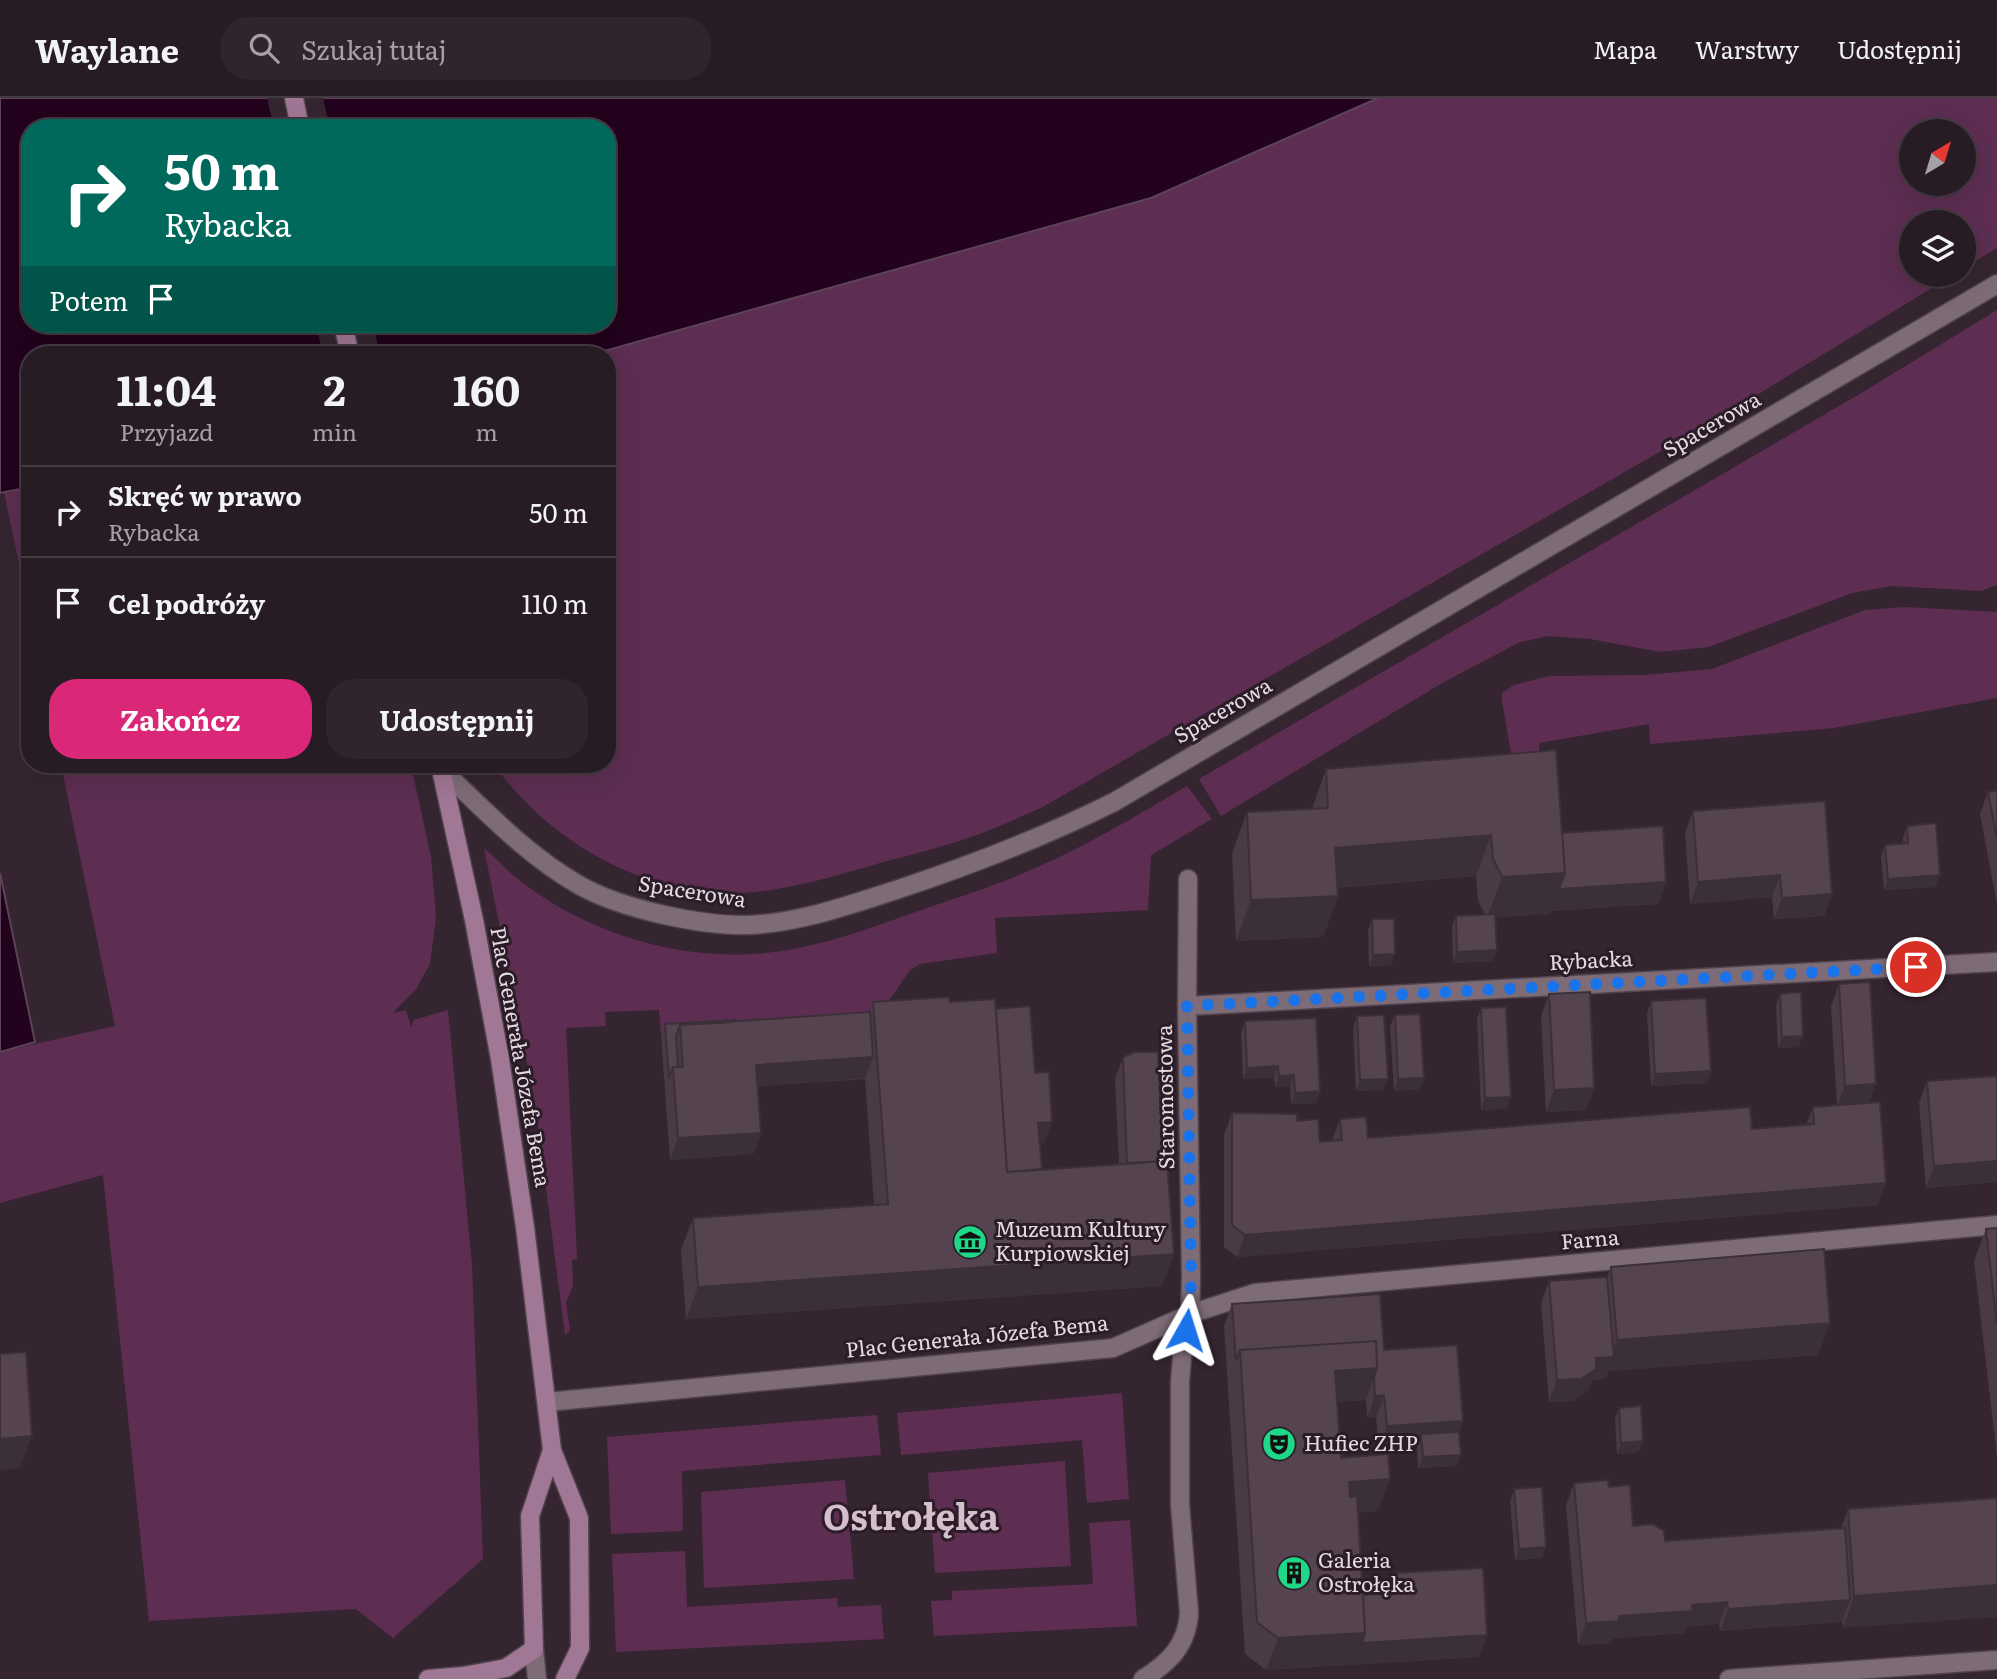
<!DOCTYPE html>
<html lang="pl">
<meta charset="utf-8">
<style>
body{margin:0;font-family:Literata,serif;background:#30252c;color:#f1f3f6;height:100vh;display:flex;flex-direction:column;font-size:26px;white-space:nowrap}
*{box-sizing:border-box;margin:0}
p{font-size:23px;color:#a5a1a6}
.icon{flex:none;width:38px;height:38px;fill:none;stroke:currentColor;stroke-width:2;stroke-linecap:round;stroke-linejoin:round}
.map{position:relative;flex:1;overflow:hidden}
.sheet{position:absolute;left:21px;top:248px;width:595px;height:427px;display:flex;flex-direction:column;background:#281c24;border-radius:28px;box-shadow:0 7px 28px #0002,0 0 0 2px #443a41}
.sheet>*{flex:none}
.hud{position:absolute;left:21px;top:21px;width:595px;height:214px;border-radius:28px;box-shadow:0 7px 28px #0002,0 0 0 2px #443a41;background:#00695c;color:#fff;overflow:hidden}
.needle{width:46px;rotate:38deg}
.buttons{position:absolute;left:1899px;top:21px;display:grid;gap:14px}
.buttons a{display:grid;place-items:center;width:77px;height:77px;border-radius:50%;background:#281c24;box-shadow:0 7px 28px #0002,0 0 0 2px #443a41;font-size:35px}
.pin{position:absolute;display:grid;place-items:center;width:60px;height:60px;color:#fff;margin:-30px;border:4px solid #fff;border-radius:50%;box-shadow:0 2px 7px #0007}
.me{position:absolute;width:77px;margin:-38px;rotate:6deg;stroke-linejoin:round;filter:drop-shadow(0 0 5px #0008)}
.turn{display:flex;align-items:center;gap:24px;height:147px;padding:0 28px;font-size:32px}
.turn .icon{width:91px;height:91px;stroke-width:2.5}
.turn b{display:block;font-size:49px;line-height:60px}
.then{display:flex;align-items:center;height:66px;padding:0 28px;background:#0003;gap:14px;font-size:26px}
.eta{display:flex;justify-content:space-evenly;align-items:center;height:119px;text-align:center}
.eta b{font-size:42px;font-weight:700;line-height:49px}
.primary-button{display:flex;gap:14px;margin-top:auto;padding:14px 28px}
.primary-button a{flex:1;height:80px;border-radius:28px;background:#db2777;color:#fff;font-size:28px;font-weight:700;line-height:80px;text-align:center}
.primary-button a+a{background:#30252c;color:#f1f3f6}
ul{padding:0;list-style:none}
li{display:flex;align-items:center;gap:21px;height:91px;padding:0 28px;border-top:2px solid #443a41}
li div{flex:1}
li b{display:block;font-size:26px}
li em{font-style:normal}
header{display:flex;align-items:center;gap:42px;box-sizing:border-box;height:98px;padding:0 35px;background:#281c24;border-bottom:2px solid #443a41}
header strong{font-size:33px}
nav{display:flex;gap:38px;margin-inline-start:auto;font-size:24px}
.search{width:490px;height:63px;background:#30252c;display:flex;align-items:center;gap:18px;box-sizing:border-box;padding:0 24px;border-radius:28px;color:#a5a1a6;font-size:26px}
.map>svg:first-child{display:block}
.green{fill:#5d2e52;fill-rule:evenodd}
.water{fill:#22021c;stroke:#5c4357;stroke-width:2;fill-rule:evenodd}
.pier{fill:#352530}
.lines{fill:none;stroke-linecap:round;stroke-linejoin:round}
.street-casing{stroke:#50434c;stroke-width:21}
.secondary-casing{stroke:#50434c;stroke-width:21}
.street{stroke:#7e6b78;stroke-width:18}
.secondary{stroke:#a07795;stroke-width:18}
.wall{fill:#493a45}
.shaded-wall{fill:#3c3038}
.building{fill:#554450;stroke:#3c3038;stroke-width:2}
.route{stroke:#1a73e8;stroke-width:12;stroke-dasharray:0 21.6}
.labels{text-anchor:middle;stroke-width:6;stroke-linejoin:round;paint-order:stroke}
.street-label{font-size:21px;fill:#e4dae1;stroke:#2b1c27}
.poi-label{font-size:21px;fill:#e4dae1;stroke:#2b1c27;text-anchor:start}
.town-label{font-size:35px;font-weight:bold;fill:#d4bfcd;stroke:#2b1c27}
</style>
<header>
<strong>Waylane</strong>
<div class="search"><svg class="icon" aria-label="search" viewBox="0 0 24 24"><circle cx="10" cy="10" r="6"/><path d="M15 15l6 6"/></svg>Szukaj tutaj</div>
<nav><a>Mapa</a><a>Warstwy</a><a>Udostępnij</a></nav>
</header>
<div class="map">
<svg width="1997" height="1581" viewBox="0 0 1997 1581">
<rect width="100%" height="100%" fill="#352530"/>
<path class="green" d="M1378 0H1997V150L1964 170V124H1911V177H1953L1734 311 1041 710C1017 720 993 732 968 740 939 750 909 757 880 765 835 778 787 793 740 795 643 798 550 744 494 667H607V257H591L1151 100ZM1911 33H1964V86H1911Z
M1997 212V487L1981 493 1892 488 1852 495 1709 549 1661 554 1590 541 1548 538 1520 544 1444 584 1221 718 1199 681 1863 294Z
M30 389V518L4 394Z
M1904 509 1997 514V600L1834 630 1650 646 1649 626 1539 645 1541 693 1518 695 1502 603V595L1514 587 1549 578 1645 577 1712 571 1865 512Z
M61 667H411L431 759 436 819 430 866 416 891 393 915 406 912 411 929 414 922 448 912 472 1167 483 1461 393 1540 356 1511 149 1523 103 1077 0 1105V954L115 928Z
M1187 688 1212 721 1151 757 1148 812 995 820 997 855 920 866 910 872 888 904 889 934 731 933 661 937 659 912 605 914 606 928 566 930 577 1161 572 1162 573 1188 566 1204 570 1232 565 1237 535 1005 484 750C497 761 509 775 523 785 598 842 700 869 793 851 838 843 881 826 924 811 956 800 988 790 1019 777 1078 753 1133 720 1187 688Z
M1122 1295 1129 1401 1087 1405 1082 1342 901 1357 897 1315Z
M877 1317 881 1357 682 1373 683 1433 611 1436 607 1339Z
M1065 1363 1071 1468 935 1475 928 1375Z
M845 1382 854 1481 704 1490 701 1394Z
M1130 1422 1137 1528 934 1538 931 1503 952 1502V1493L1093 1486 1089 1425Z
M685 1453 687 1509 837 1500 838 1509 881 1507 884 1541 616 1554 612 1456Z"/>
<path class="water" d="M0 0H1378L1151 100 590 257H30V389L0 395ZM30 30H607V226H30Z
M0 775 35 944 0 954Z"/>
<path class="pier" d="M267 0H323L330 30H274Z
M316 226H373L380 257H323Z"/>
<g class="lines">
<g class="street-casing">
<path id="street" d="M441 671C485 712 526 757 579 787 621 811 701 828 748 827 798 825 846 808 893 793 969 768 1042 740 1114 704L1997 186
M1187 908 1997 864
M547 1304 1113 1250 1190 1216 1255 1195 1997 1127
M534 1551 537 1581
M1143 1581C1170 1564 1187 1547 1189 1515L1180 1407V1284L1183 1247 1190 1216 1191 1180 1187 908 1188 781
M1729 1581 1997 1562"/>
</g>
<g class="secondary-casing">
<path id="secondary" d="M294 0 300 30
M343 226 350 257
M440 667 474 822 500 961 525 1129 552 1352 579 1420 580 1550 565 1581
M428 1581 463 1578 506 1570 534 1551 530 1418 552 1352"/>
</g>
<use href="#street" class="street"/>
<use href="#secondary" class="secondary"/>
</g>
<path class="wall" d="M1326 671 1562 735 1666 784 1658 806 1551 813 1550 816 1496 819 1493 863 1453 865 1452 829 1456 818 1485 817 1478 802 1476 778 1337 790 1338 798 1323 839 1236 843 1232 755 1247 714 1312 711Z
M1997 693V801H1996L1980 716 1988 694Z
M1693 713 1832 796 1824 818 1774 821 1772 799 1690 806 1685 735Z
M1907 728 1935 789 1884 792 1881 758 1885 747 1903 745V739Z
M1372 821 1391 867 1369 868 1368 832Z
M1839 886 1876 986 1869 1005 1878 1107 1237 1159 1224 1149V1037L1232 1015 1297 1023 1320 1044 1332 1042 1340 1021 1368 1040 1752 1031 1806 1027 1813 1009 1837 1007 1831 908Z
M1549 896 1594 990 1586 1012 1546 1014 1541 918Z
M1780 896 1799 949 1778 950 1776 907Z
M1651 903 1711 973 1707 985 1651 988 1647 915Z
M873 904H950L996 911 1035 975 1044 1046H1040L1042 1071 1119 1066 1115 981 1123 959 1162 1188 686 1221 681 1152 693 1120 874 1107 865 981 758 988 761 1035 753 1056 670 1062 661 937 665 926 735 924 870 914Z
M1481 910 1511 999 1507 1010 1481 1012 1477 921Z
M1395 917 1420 991 1394 993 1390 928Z
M1357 918 1383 992 1356 993 1353 930Z
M1245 923 1320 993 1316 1005 1291 1006 1290 988 1275 989 1274 979 1243 981 1241 934Z
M1997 978V1084L1926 1090 1919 1005 1927 983Z
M1997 1130V1359L1974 1163 1986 1131Z
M1611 1169 1818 1257 1609 1273 1606 1281 1592 1282 1588 1293 1573 1303 1549 1304 1541 1205 1549 1183 1607 1179Z
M1232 1206 1384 1252 1463 1323 1459 1334 1457 1368 1418 1370 1417 1347 1379 1350 1376 1319 1367 1320 1366 1302 1337 1304 1341 1360 1390 1381 1378 1413 1358 1414 1363 1497 1388 1495 1396 1475 1479 1559 1266 1572 1245 1556 1224 1228Z
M1619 1310 1639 1354 1617 1356 1615 1321Z
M1574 1385 1609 1389 1633 1428 1665 1443 1841 1430 1848 1411 1997 1400 1843 1530 1842 1523V1524L1720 1533 1719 1526 1687 1529 1685 1535 1613 1540 1611 1545 1578 1547 1566 1407Z
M1514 1391 1542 1460 1515 1462 1510 1403Z"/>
<path class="shaded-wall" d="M1491 737 1476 778 1320 791 1335 750Z
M1565 775 1666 784 1658 806 1551 813 1550 816 1487 820 1502 779Z
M1780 777 1772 799 1690 806 1698 784Z
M1940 777 1935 789 1884 792 1888 781Z
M1832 796 1824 818 1774 821 1782 800Z
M1338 798 1323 839 1236 843 1251 802Z
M1497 852 1493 863 1453 865 1457 854Z
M1395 856 1391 867 1369 868 1373 857Z
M1803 938 1799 949 1778 950 1782 939Z
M873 959 865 980 748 989 756 967Z
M1278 968 1274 979 1243 981 1247 970Z
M1711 973 1707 985 1651 988 1655 976Z
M1294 977 1290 988 1275 989 1279 978Z
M1424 980 1420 991 1394 993 1398 981Z
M1388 981 1383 992 1356 993 1360 982Z
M1876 986 1868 1008 1837 1010 1845 988Z
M1594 990 1586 1012 1546 1014 1554 992Z
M1320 993 1316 1005 1291 1006 1295 995Z
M1511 999 1507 1010 1481 1012 1485 1000Z
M1052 1024 1044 1046 1030 1047 1038 1025Z
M761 1035 753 1056 670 1062 678 1040Z
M1997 1063V1084L1926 1090 1934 1068Z
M1886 1085 1878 1107 1237 1159 1245 1137Z
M1174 1156 1162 1188 686 1221 698 1189Z
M1830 1225 1818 1257 1609 1273 1606 1281 1592 1282 1588 1293 1573 1303 1549 1304 1557 1282 1596 1260 1610 1259 1617 1242Z
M1240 1262 1377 1270 1366 1302 1324 1305Z
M1384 1297 1376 1319 1367 1320 1375 1298Z
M1463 1323 1455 1345 1421 1336 1417 1347 1379 1350 1387 1328Z
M32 1338 20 1370 0 1372V1341Z
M1643 1343 1639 1354 1617 1356 1621 1345Z
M1461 1357 1457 1368 1418 1370 1423 1359Z
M1390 1381 1378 1413 1338 1416 1349 1384Z
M1546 1449 1542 1460 1515 1462 1519 1451Z
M1997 1487V1519L1843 1530 1854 1498Z
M1850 1502 1842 1524 1720 1533 1728 1511Z
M1727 1504 1719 1526 1687 1529 1685 1535 1613 1540 1611 1545 1578 1547 1586 1525 1619 1518 1692 1507Z
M1365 1535 1487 1537 1479 1559 1266 1572 1278 1540Z"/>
<path class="building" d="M1556 652 1565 775 1502 779 1493 761 1491 737 1335 750 1338 798 1251 802 1247 714 1328 710 1326 671Z
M1997 693V741L1988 694Z
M1825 703 1832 796 1782 800 1780 777 1698 784 1693 713Z
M1936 725 1940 777 1888 781 1885 747 1908 745 1907 728Z
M1663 728 1666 784 1559 791 1565 775 1562 735Z
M1495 816 1497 852 1457 854 1456 818Z
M1372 821H1394L1395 856 1373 857Z
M1870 884 1876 986 1845 988 1839 886Z
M1590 894 1594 990 1554 992 1549 896Z
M1801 894 1803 938 1782 939 1780 896Z
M949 899 950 904 995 901 1007 1074 1167 1063 1174 1156 698 1189 693 1120 888 1106 873 904Z
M1706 900 1711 973 1655 976 1651 903Z
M1030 908 1035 975 1049 974 1052 1024 1038 1025 1042 1071 1007 1074 996 911Z
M1506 909 1511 999 1485 1000 1481 910Z
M870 914 873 959 756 967 761 1035 678 1040 673 969H683L680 927Z
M1420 916 1424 980 1398 981 1395 917Z
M1384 917 1388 981 1360 982 1357 918Z
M1316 920 1320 993 1295 995 1294 977 1279 978 1278 968 1247 970 1245 923Z
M735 922V924L680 927 676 938 678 969H673L669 980 665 926Z
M1135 954H1158L1163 1063 1127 1065 1123 959Z
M1997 978V1063L1934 1068 1927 983Z
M1880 1004 1886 1085 1245 1137 1232 1127V1015L1297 1016V1023L1318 1021 1320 1044 1342 1042 1340 1021 1366 1019 1368 1040 1750 1009 1752 1031 1814 1026 1813 1009Z
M1997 1130V1226L1986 1131Z
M1824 1151 1830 1225 1617 1242 1611 1169Z
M1607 1179 1614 1259 1596 1260V1271L1581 1281 1557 1282 1549 1183Z
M1380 1196 1384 1252 1457 1247 1463 1323 1387 1328 1384 1297 1375 1298 1374 1280 1377 1270 1376 1243 1240 1252 1236 1262 1232 1206Z
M1376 1243 1377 1270 1335 1273 1341 1360 1388 1356 1390 1381 1349 1384 1350 1399 1357 1398 1365 1535 1278 1540 1257 1524 1240 1252Z
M26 1254 32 1338 0 1341V1256Z
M1641 1308 1643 1343 1621 1345 1619 1310Z
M1459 1334 1461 1357 1423 1359 1421 1336Z
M1608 1382 1609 1389 1630 1387 1633 1428 1653 1426 1664 1433 1665 1443 1845 1430 1850 1502 1728 1511 1727 1504 1692 1507 1693 1513 1619 1518V1523L1586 1525 1574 1385Z
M1542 1389 1546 1449 1519 1451 1514 1391Z
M1997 1400V1487L1854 1498 1848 1411Z
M1483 1470 1487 1537 1362 1545 1365 1535 1363 1497 1397 1494 1396 1475Z"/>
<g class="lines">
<path class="route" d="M1186 1232 1190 1216 1191 1180 1187 908 1916 869"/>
</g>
<defs>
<g id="museum-disc" transform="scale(1.75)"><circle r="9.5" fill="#1ed888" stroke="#2b1c27"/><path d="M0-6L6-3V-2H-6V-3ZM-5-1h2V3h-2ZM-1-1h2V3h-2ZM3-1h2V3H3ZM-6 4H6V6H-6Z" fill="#111"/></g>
<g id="theatre-disc" transform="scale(1.75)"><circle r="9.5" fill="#1ed888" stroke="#2b1c27"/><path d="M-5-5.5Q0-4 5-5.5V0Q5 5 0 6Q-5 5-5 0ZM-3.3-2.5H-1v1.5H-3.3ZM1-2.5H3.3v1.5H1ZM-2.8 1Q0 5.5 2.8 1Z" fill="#111"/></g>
<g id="building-disc" transform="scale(1.75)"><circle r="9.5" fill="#1ed888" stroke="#2b1c27"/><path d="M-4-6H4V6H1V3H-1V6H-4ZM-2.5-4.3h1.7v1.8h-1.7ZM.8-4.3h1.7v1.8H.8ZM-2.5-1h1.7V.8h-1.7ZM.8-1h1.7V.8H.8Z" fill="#111"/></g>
</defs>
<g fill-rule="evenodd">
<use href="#museum-disc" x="970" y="1144"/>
<use href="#theatre-disc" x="1279" y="1346"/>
<use href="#building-disc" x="1294" y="1475"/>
</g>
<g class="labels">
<g class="street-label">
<text transform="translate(1712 327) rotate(-30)" y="7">Spacerowa</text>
<text transform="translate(1223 613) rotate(-30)" y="7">Spacerowa</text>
<text transform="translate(692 794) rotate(9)" y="7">Spacerowa</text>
<text transform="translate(1591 863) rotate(-3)" y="7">Rybacka</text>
<text transform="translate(520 959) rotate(80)" y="7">Plac Generała Józefa Bema</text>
<text transform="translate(1166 999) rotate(-91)" y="7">Staromostowa</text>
<text transform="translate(1590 1142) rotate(-5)" y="7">Farna</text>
<text transform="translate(977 1239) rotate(-6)" y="7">Plac Generała Józefa Bema</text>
</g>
<g class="poi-label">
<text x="995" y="1139">Muzeum Kultury<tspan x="995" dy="24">Kurpiowskiej</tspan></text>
<text x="1304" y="1353">Hufiec ZHP</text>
<text x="1318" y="1470">Galeria<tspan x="1318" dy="24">Ostrołęka</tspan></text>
</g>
<g class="town-label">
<text x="911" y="1432">Ostrołęka</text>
</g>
</g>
</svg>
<div class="buttons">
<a><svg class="needle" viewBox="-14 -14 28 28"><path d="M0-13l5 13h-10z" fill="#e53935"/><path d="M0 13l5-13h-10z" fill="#a5a1a6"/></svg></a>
<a><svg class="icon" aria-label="layers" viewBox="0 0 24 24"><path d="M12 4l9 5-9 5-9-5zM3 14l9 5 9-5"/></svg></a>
</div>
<div class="pin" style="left:1916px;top:869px;background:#d93025"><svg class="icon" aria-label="arrive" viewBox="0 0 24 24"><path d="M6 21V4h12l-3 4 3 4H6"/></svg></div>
<svg class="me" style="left:1186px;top:1232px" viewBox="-20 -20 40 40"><path d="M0-17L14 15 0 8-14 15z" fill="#1a73e8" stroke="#fff" stroke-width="4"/></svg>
<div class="hud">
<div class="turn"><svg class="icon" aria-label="right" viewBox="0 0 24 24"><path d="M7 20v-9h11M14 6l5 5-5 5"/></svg><div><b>50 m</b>Rybacka</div></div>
<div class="then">Potem<svg class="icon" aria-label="arrive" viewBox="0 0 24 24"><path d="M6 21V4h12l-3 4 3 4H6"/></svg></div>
</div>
<section class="sheet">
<div class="eta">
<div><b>11:04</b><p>Przyjazd</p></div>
<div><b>2</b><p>min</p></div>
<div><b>160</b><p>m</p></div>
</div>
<ul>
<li><svg class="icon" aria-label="right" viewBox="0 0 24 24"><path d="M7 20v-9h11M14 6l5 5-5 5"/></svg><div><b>Skręć w prawo</b><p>Rybacka</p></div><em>50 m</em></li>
<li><svg class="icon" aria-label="arrive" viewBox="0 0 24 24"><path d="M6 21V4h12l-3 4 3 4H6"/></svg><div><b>Cel podróży</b></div><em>110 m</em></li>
</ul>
<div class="primary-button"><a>Zakończ</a><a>Udostępnij</a></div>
</section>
</div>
